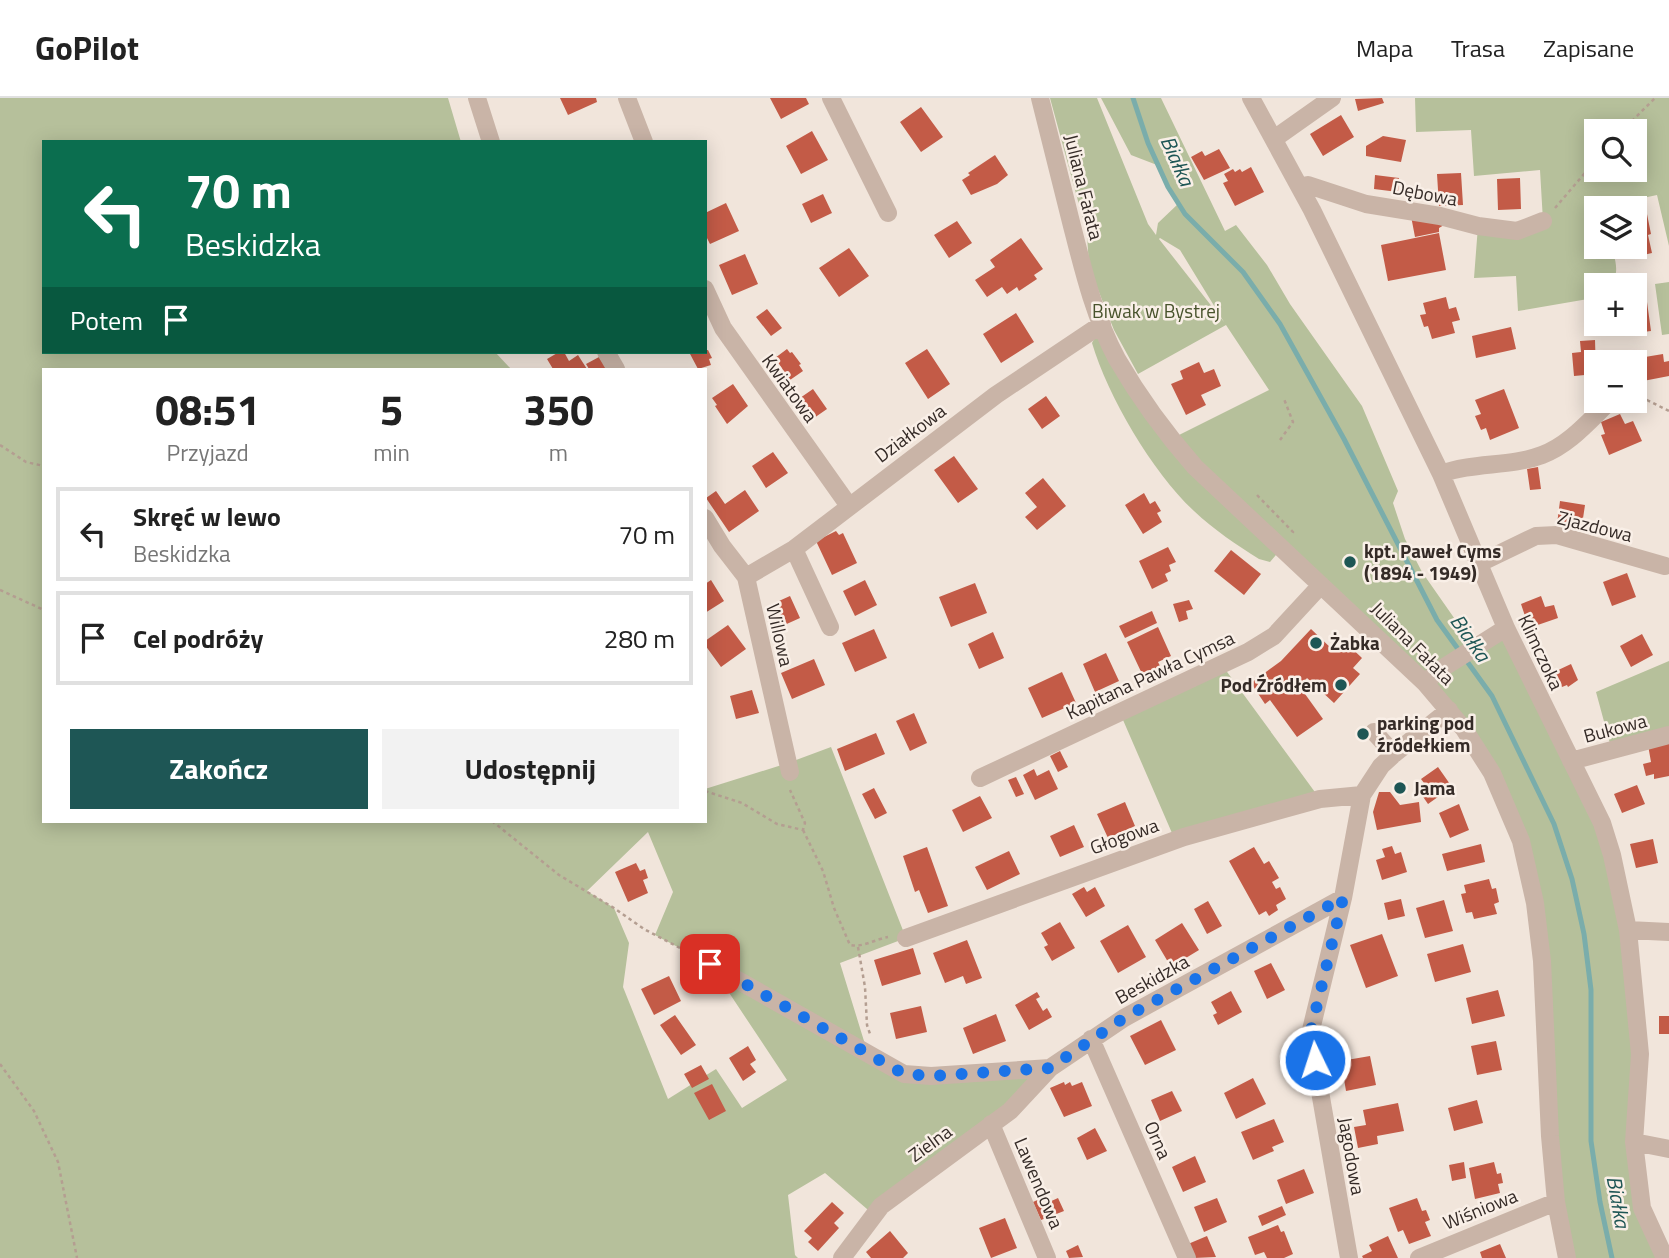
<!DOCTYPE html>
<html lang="pl">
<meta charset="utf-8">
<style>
body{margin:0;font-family:"Titillium Web",sans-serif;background:#f2f2f2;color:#222;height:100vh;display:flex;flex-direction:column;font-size:26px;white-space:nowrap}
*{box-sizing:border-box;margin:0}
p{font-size:23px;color:#767676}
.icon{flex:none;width:38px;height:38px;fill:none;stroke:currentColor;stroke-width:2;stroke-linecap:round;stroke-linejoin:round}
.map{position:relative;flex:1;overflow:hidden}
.panel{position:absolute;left:42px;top:270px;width:665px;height:455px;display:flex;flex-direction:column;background:#fff;border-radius:0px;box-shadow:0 4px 18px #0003}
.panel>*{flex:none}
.top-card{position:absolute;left:42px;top:42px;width:665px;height:214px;border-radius:0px;box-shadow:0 4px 18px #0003;background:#0b6e4f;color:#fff;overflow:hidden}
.controls{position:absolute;left:1584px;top:21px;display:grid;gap:14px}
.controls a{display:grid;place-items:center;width:63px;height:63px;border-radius:0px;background:#fff;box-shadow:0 4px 18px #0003;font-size:35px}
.pin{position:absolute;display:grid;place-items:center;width:60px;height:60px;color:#fff;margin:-30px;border-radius:14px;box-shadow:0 4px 10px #0006}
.me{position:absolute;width:77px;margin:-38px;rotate:356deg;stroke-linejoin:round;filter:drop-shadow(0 0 5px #0008)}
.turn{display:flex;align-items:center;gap:24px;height:147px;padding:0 28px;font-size:32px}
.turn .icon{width:91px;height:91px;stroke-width:2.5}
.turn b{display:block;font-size:49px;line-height:60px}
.then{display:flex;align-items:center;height:66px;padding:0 28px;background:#0003;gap:14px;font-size:26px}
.eta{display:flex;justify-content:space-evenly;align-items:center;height:119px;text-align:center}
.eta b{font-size:42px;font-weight:700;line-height:49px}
.button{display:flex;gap:14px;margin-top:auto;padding:14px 28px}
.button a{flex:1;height:80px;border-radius:0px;background:#1e5655;color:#fff;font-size:28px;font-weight:700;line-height:80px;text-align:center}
.button a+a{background:#f2f2f2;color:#222}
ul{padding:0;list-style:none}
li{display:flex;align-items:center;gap:21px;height:94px;margin:0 14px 10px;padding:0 14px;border:4px solid #e0e0e0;border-radius:0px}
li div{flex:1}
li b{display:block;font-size:26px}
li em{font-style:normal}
header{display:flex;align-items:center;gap:42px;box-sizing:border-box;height:98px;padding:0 35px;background:#fff;border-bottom:2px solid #e0e0e0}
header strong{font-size:33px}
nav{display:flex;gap:38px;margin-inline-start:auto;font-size:24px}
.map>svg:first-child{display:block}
.green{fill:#b6c09b;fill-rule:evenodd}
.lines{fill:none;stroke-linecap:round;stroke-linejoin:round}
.stream{stroke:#7aadab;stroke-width:5}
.building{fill:#c35b47}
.path{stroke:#b49e91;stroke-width:2.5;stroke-dasharray:3.5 3.5;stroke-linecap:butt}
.minor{stroke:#c9b4a7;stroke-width:18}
.route{stroke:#1a73e8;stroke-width:12;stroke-dasharray:0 21.6}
.poi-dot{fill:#1e5655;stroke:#f9efe7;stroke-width:2.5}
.labels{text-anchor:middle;stroke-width:5;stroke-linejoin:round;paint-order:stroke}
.street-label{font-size:19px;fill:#352b27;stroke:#f9efe7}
.park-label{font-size:19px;fill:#48532c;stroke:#f9efe7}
.poi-label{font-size:19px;font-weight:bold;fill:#352b27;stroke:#f9efe7;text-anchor:start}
.water-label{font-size:21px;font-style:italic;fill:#1e5655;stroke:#f9efe7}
</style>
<header>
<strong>GoPilot</strong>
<nav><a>Mapa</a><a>Trasa</a><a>Zapisane</a></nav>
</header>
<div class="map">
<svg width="1669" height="1160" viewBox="0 0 1669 1160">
<rect width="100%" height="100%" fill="#f1e5db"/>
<path class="green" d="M0 0H448L461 44H44V254H495L511 271H44V723H705V691L788 665 831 649 906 840 840 865 868 956 904 976 1050 970 874 1117 825 1075 788 1097 795 1157 798 1160H0ZM648 734 673 794 655 837 710 866 787 982 742 1010 716 971 668 1001 623 889 629 845 614 810 587 793Z
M1050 0H1097L1148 126 1156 137 1158 125 1178 106 1157 67 1131 57 1101 0H1161L1225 133 1236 127 1267 167 1290 206 1362 308 1398 393 1393 405 1405 441 1422 474 1466 537 1482 545 1506 530 1601 725 1628 832 1642 1109 1665 1160H1567L1543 926 1521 743 1464 631 1281 451 1270 464 1259 461C1237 447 1214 432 1194 413 1153 375 1108 299 1092 245L1102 226 1171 341 1269 292 1226 227 1138 276 1114 232 1089 169 1087 136ZM1160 140 1180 152 1224 224 1159 141Z
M1415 0H1669V148L1657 97 1605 108V110H1596V149H1612C1615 163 1621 176 1609 187H1596V197L1588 201 1518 213 1516 178 1474 180 1478 128 1543 123 1540 72 1474 78 1471 32 1416 34ZM1596 33H1634V72H1596Z
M1669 184V236L1662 237 1655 186Z
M1669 563V637L1612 653 1596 594Z
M1222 567 1320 701 1175 742 1120 615Z"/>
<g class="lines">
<path class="stream" d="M1133 0 1148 45 1168 89 1185 116 1243 174 1280 226 1344 341 1437 522 1492 598 1554 726 1572 781 1584 836 1591 892V1043L1600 1104 1612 1160"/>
</g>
<path class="building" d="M560 0H596L597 4 568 17Z
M770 0H806L809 6 781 21Z
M1382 0 1384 5 1358 13 1355 1Z
M921 9 943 39 921 54 900 24Z
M1341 17 1354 39 1323 58 1310 36Z
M812 33 828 62 801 76 786 48Z
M1383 38 1406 42 1401 64 1366 58V48Z
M1219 51 1230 70 1204 82 1191 59 1202 53 1205 58Z
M995 57 1008 77 997 86 971 97 962 82 970 77 968 75Z
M1251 69 1264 94 1235 108 1223 85 1228 83 1224 76 1233 71 1235 74 1240 71 1242 74Z
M1461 75 1463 107 1439 108 1437 76Z
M1375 77 1399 80 1398 94 1374 91Z
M1520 80 1521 111 1498 112 1497 81Z
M823 96 832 115 811 125 802 106Z
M726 105 739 133 710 146 705 136V115Z
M1646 111 1651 136 1648 137 1652 155 1639 158 1634 138V114Z
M1411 118 1444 127 1439 130V134L1415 139Z
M957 123 972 145 949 160 934 137Z
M1439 135 1446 172 1388 183 1381 147Z
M1021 140 1043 171 1034 177 1037 181 1019 193 1017 189 1007 196 1002 189 987 199 975 182 995 169 990 162Z
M849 150 869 178 839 199 819 170Z
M745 156 758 186 732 197 719 167Z
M1446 199 1449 211 1456 209 1460 222 1452 224 1455 235 1432 241 1428 228 1424 229 1420 217 1426 216 1423 205Z
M1647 204 1651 233 1619 237 1618 226H1634V206Z
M767 211 782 230 771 238 756 219Z
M1016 215 1034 244 1001 265 983 236Z
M1511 229 1516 251 1476 260 1472 238Z
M1595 242 1596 276 1574 278 1572 255 1581 254 1580 243Z
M787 251 790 255 792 254 801 266 799 267 803 273 790 282 775 260Z
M927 251 950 286 928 301 905 265Z
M708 252 712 260 709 261 711 267 698 271 689 254Z
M559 254H564L569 263 578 257 587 271H553L547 261Z
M1663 256 1664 264 1669 263V278L1643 283 1639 260Z
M599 259 607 271H589L586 266Z
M1199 264 1204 275 1214 271 1221 288 1201 297 1206 307 1186 317 1171 286 1183 281 1180 273Z
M733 286 748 308 727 326 715 308 717 307 712 300Z
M813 291 827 311 814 320 800 300Z
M1504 291 1519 330 1490 342 1486 330 1481 332 1475 318 1481 316 1475 302Z
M1046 298 1060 318 1042 331 1028 311Z
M1620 316 1625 326 1633 323 1642 343 1609 357 1601 337 1605 336 1601 324Z
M773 354 788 375 766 390 752 368Z
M954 358 978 391 958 405 934 372Z
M1538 369 1541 391 1530 392 1527 371Z
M1043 380 1066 408 1037 432 1025 419 1037 409 1025 395Z
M745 392 759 413 729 434 706 400 716 393 725 406Z
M1144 395 1150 406 1155 403 1161 413 1157 415 1162 424 1143 436 1125 407Z
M1560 403 1585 407 1582 427 1557 426Z
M836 433 839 437 843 435 857 465 832 477 816 443Z
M1168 449 1176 464 1169 467 1171 473 1165 476 1168 483 1152 491 1139 463Z
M1231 452 1261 476 1244 497 1214 473Z
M1627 475 1636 499 1612 508 1603 484Z
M711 482 724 503 705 515V486Z
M865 482 877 507 855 518 843 493Z
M975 485 987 515 951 529 939 499Z
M790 498 800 520 780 529 770 507Z
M1541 498 1545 509 1554 507 1558 520 1529 530 1521 506Z
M1189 502 1193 511 1186 513 1188 521 1179 524 1173 506Z
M1152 513 1157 525 1125 540 1119 528Z
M728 527 746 551 721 569 705 547V543Z
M1158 529 1171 558 1158 564 1162 572 1144 580 1127 544Z
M874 531 887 560 855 574 842 545Z
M1311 531 1334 553 1344 543 1362 560 1353 570 1360 576 1334 605 1307 580 1300 589 1323 621 1297 639 1270 602 1265 606 1251 585 1281 563Z
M993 534 1004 560 979 571 968 546Z
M1642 536 1653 557 1631 569 1620 548Z
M1106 555 1119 583 1095 594 1083 566Z
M814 561 825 587 792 601 781 575Z
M1571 566 1578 582 1568 589 1567 587 1562 589 1554 574Z
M1062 574 1076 605 1042 620 1028 590Z
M752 592 759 615 736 621 730 598Z
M914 615 927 645 910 653 896 623Z
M876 635 885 656 845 673 837 651Z
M1669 643V678L1654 681V676L1646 678 1643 666 1651 664 1648 647Z
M1060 653 1068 669 1058 674 1050 658Z
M1438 669 1452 689 1428 706 1417 690 1424 685 1421 681Z
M1034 671 1037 678 1049 672 1058 691 1035 702 1023 677Z
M1016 679 1024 696 1016 699 1008 682Z
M1637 687 1645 706 1622 715 1614 696Z
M874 690 887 715 875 721 862 696Z
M1379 694H1390L1400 707 1419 704 1421 724 1377 732 1373 714Z
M980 698 992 720 963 734 952 712Z
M1125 704 1135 728 1108 740 1097 716Z
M1459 706 1469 732 1450 740 1439 715Z
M1074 727 1084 749 1060 759 1050 738Z
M1653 741 1658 765 1636 770 1630 746Z
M1481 746 1485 764 1447 773 1442 756Z
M1392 748 1395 756 1401 754 1407 774 1382 782 1376 762 1385 759 1382 751Z
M927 749 948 808 928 815 919 792 915 794 903 758Z
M1254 749 1264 766 1269 763 1279 780 1272 784 1276 791 1280 789 1286 801 1276 807 1278 812 1269 818 1266 813 1259 817 1229 763Z
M1009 753 1020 776 987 792 975 769Z
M636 765 640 773 645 771 648 780 643 782 648 795 628 804 615 774Z
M1489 781 1492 791 1496 790 1499 804 1494 806 1497 816 1474 821 1472 814 1466 815 1461 796 1466 795 1464 787Z
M1084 789 1087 794 1095 789 1105 808 1086 819 1072 796Z
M1401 801 1405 818 1388 822 1384 805Z
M1444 802 1453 833 1425 840 1416 810Z
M1208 803 1222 828 1207 836 1194 811Z
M1060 824 1075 850 1052 863 1044 849 1048 847 1041 835Z
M1182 825 1199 852 1171 869 1155 842Z
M1128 827 1146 859 1118 875 1100 843Z
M1382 836 1398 878 1366 890 1350 847Z
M967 842 982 880 966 886 963 878 945 885 933 855Z
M1463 846 1471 874 1435 884 1427 856Z
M913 850 921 876 882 888 874 862Z
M1271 865 1285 892 1267 901 1254 873Z
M669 878 681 903 654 917 641 891Z
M1498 892 1505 918 1472 926 1466 900Z
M1231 893 1242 914 1218 927 1213 917 1217 915 1211 904Z
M1037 894 1040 899 1036 901 1043 913 1047 910 1052 919 1029 932 1015 907Z
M921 908 927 934 896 941 890 915Z
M996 916 1006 943 973 956 963 930Z
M675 917 696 947 681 957 660 927Z
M1659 918H1669V936H1659Z
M1161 922 1176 952 1145 967 1130 938Z
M1496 943 1502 972 1477 977 1471 948Z
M748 948 756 962 750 966 756 974 743 983 729 960Z
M1370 958 1376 987 1346 993 1341 963Z
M701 967 709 981 692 990 684 976Z
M1253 980 1266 1006 1236 1021 1224 995Z
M1064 984 1065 987 1070 984 1072 988 1082 984 1092 1008 1064 1019 1050 990Z
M712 986 726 1013 709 1022 694 995Z
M1172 993 1182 1013 1160 1023 1151 1002Z
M1477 1002 1483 1025 1454 1033 1448 1010Z
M1398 1005 1404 1033 1377 1038 1378 1046 1358 1050 1354 1029 1366 1027 1363 1012Z
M1274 1021 1284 1044 1272 1049 1274 1053 1253 1062 1241 1034Z
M1095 1030 1107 1053 1087 1062 1077 1040Z
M1195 1058 1206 1084 1183 1094 1172 1069Z
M1464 1064 1466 1080 1452 1083 1449 1067Z
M1494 1064 1497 1076 1501 1075 1503 1085 1498 1086 1500 1095 1475 1101 1469 1070Z
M1304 1071 1314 1095 1286 1106 1277 1082Z
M1044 1099 1047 1105 1058 1100 1064 1113 1041 1122 1033 1104Z
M1217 1100 1227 1124 1204 1134 1194 1109Z
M1417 1100 1422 1113 1426 1112 1430 1122 1425 1124 1431 1138 1409 1146 1403 1132 1398 1134 1389 1110Z
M832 1104 844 1115 834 1125 839 1130 818 1153 808 1144 812 1140 804 1133Z
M1282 1108 1286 1117 1262 1128 1258 1118Z
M1005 1120 1017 1150 991 1160 979 1130Z
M1278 1127 1281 1134 1284 1133 1293 1156 1284 1160H1267L1264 1154 1255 1157 1248 1139Z
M890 1133 908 1155 903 1160H871L866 1154Z
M1207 1138 1216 1159 1194 1160 1188 1146Z
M1388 1138 1398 1160H1363L1362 1158 1372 1153 1369 1147Z
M1500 1146 1506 1160H1482L1480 1154Z
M1078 1147 1083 1159 1069 1160 1066 1153Z"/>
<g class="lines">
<path class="path" d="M1622 33 1655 0
M1555 110 1596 62
M1626 303 1647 302 1669 313
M1280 342 1293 324 1284 301
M0 347 26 364 44 368
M1257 397 1293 434 1291 436
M0 492 44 512
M705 693 742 705 777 726 803 732 805 725 790 692
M492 723 559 777 614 810 644 831 680 850
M803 732 823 773 834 810 850 847C862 850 876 841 888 839
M858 849 865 889 867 927 870 936
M0 966 34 1013 58 1064 77 1160"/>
<path class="minor" d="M477 0 491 44
M627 0 644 44
M831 0 888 115
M1040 0C1050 41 1061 83 1071 124 1083 171 1094 218 1117 261 1139 299 1166 336 1195 369L1425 585 1464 631 1492 675 1521 743 1535 805 1542 863 1550 1038 1556 1104 1567 1160
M1251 0 1312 112 1441 376 1506 530 1602 725 1612 757 1628 832 1640 956 1634 1044 1642 1110 1665 1160
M1274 41 1332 0
M1300 90 1308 87 1366 106 1440 118 1478 128 1517 133 1543 123
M705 191 723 230 849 408
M606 254 616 271
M1441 376C1473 364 1510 369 1542 357 1569 347 1589 323 1609 304
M705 420 722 448 746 479 790 674
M794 451 830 529
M1480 465 1536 438 1557 437 1665 468
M746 479 794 451 996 297 1102 226
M1425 585 1438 573 1506 530
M1374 634 1394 656
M1571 663 1669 637
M980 680 1248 554 1274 538 1321 487
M1343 800 1310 936 1349 1160
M1628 832 1669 834
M906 840 1184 739 1320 701 1362 697
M695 858 904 976 931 978 1050 970 1124 920 1343 800 1362 697 1381 668 1394 656 1449 612
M1091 941 1187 1160
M991 1026 1047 1160
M1634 1044 1669 1051
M842 1160 881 1108 1010 1013 1050 970
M1419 1160 1556 1104"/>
</g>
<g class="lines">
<path class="route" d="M710 866 904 976 931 978 1050 970 1124 920 1343 800 1310 936 1315 962"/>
</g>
<g class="poi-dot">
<circle cx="1350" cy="464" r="7"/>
<circle cx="1316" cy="545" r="7"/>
<circle cx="1341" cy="587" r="7"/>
<circle cx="1363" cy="636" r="7"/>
<circle cx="1400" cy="690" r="7"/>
</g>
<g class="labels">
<g class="street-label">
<text transform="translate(1084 89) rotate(76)" y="7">Juliana Fałata</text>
<text transform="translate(1425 95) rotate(11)" y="7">Dębowa</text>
<text transform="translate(790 290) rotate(54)" y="7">Kwiatowa</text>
<text transform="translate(910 335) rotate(-37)" y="7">Działkowa</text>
<text transform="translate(1595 428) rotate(14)" y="7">Zjazdowa</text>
<text transform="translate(780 537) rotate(77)" y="7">Willowa</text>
<text transform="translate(1413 545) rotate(45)" y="7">Juliana Fałata</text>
<text transform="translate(1541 554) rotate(65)" y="7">Klimczoka</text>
<text transform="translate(1150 577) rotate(-25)" y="7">Kapitana Pawła Cymsa</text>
<text transform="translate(1615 630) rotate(-15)" y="7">Bukowa</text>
<text transform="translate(1124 738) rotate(-20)" y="7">Głogowa</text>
<text transform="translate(1152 881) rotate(-29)" y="7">Beskidzka</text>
<text transform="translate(1158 1042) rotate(66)" y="7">Orna</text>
<text transform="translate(930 1045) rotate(-36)" y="7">Zielna</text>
<text transform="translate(1352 1058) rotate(80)" y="7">Jagodowa</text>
<text transform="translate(1039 1085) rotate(67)" y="7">Lawendowa</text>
<text transform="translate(1480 1111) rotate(-22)" y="7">Wiśniowa</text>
</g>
<g class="park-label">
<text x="1156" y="220">Biwak w Bystrej</text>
</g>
<g class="poi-label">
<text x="1364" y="460">kpt. Paweł Cyms<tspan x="1364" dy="22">(1894 - 1949)</tspan></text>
<text x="1330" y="552">Żabka</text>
<text x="1327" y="594" text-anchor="end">Pod Źródłem</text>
<text x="1377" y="632">parking pod<tspan x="1377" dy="22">źródełkiem</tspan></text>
<text x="1414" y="697">Jama</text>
</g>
<g class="water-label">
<text transform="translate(1177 63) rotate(66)" y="7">Białka</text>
<text transform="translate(1470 540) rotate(55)" y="7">Białka</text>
<text transform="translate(1618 1104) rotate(80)" y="7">Białka</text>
</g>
</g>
</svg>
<div class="controls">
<a><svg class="icon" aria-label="search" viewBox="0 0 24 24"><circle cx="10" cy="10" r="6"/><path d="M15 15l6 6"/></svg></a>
<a><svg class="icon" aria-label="layers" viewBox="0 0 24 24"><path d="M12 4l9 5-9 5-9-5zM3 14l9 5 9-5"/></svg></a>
<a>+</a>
<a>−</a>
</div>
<div class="pin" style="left:710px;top:866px;background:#d93025"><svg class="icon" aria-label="arrive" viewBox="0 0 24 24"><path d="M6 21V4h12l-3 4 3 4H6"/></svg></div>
<svg class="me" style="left:1315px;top:962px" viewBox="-20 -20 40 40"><circle r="17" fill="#1a73e8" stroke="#fff" stroke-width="3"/><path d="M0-11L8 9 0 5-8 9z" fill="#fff"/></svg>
<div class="top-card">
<div class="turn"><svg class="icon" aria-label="left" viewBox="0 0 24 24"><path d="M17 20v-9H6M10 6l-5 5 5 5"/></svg><div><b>70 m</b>Beskidzka</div></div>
<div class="then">Potem<svg class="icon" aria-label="arrive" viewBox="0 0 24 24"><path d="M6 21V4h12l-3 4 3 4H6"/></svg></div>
</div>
<section class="panel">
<div class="eta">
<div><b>08:51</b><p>Przyjazd</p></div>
<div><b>5</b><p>min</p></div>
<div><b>350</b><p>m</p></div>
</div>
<ul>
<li><svg class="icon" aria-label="left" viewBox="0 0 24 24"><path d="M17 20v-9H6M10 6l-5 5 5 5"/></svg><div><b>Skręć w lewo</b><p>Beskidzka</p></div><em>70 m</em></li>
<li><svg class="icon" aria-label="arrive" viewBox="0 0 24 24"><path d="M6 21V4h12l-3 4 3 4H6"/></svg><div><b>Cel podróży</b></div><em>280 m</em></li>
</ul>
<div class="button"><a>Zakończ</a><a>Udostępnij</a></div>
</section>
</div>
